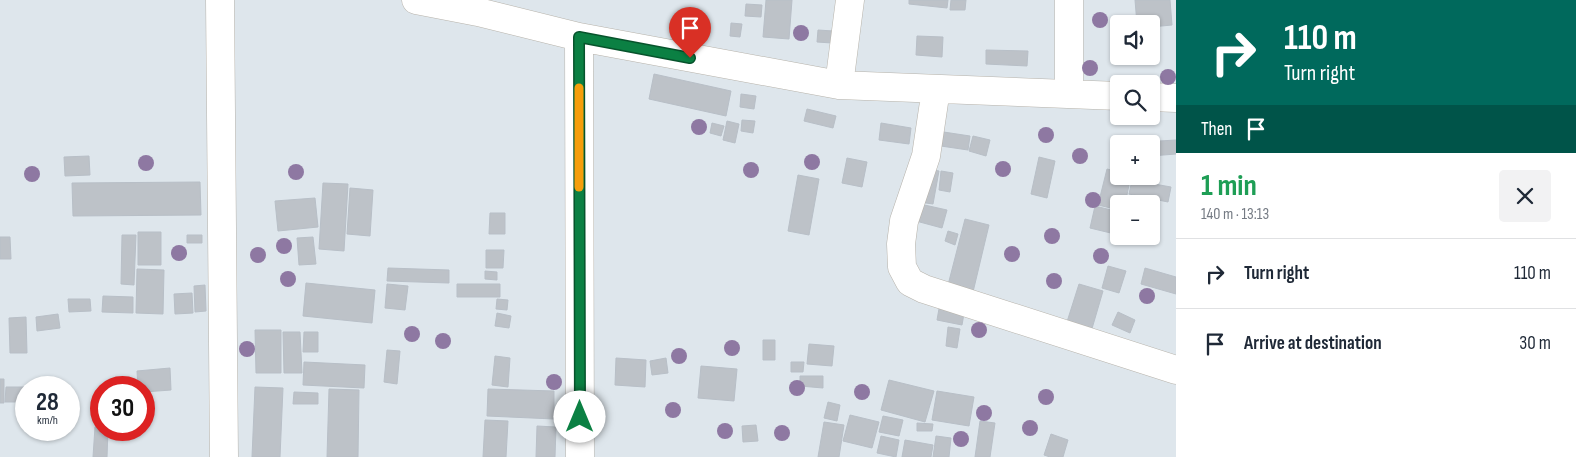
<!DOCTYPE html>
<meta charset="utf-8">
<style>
body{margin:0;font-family:"Sofia Sans Condensed",sans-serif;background:#f2f2f3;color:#1f2937;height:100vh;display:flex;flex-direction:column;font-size:19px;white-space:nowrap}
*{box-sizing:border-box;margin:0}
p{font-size:16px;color:#747a83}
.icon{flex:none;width:28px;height:28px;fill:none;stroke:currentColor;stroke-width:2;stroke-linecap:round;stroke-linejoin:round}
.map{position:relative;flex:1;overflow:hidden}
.details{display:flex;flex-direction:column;background:#fff;width:400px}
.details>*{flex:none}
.guide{background:#00695c;color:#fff;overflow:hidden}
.fabs{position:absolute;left:1110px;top:15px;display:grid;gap:10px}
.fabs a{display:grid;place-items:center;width:50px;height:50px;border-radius:5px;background:#fff;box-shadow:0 1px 4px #0004;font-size:25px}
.speed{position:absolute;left:15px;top:376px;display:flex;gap:10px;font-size:25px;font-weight:700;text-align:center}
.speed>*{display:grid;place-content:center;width:65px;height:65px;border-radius:50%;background:#fff;box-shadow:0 1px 4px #0004;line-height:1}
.speed small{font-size:12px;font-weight:400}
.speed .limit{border:8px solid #d22;background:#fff;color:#111}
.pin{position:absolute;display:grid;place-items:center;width:42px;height:42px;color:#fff;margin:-51px -21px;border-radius:50% 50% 50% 0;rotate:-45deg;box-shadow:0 0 5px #0007}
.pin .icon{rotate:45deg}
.me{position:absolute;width:55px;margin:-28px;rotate:0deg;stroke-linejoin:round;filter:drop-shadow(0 0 4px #0008)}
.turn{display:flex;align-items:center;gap:18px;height:105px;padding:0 25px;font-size:22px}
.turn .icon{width:65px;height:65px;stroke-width:2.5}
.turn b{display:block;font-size:35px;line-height:42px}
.then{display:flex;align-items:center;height:48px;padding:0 25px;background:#0003;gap:10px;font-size:19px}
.round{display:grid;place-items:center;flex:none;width:52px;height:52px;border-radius:5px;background:#f2f2f3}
.summary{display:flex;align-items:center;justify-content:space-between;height:85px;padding:0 25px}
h1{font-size:30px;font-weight:700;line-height:38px;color:#1e9e55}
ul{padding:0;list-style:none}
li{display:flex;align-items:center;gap:15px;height:70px;padding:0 25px;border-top:1px solid #e0e1e3}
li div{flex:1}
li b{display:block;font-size:19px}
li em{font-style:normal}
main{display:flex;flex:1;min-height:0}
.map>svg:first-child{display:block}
.building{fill:#bdc2c8;stroke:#b8bfc7}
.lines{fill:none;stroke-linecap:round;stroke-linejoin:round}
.minor-casing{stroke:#b7b3ab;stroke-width:29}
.minor{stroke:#fff;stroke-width:28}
.tree{fill:#8e78a2}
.route-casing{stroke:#07532c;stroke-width:12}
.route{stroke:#0b8043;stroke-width:9}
.slow{stroke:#f59e0b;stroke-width:9}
</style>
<main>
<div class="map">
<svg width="1176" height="457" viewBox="0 0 1176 457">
<rect width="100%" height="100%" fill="#dee6ec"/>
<path class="building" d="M766 0H792L789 39 763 37Z
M909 0H948L947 8 909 4Z
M951 0H966L965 10H950Z
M1135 0H1170L1172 25 1151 27V24H1137Z
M746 4 762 5 761 17 745 16Z
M731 23 742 24 740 37 730 36Z
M818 30 833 31 832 43 817 42Z
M917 36 943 37 942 57 916 55Z
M986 50 1028 51 1027 66 986 64Z
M654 74 731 91 726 116 649 99Z
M741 94 756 96 754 109 740 107Z
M807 109 836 116 833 128 804 121Z
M742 120 755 121 753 133 741 131Z
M727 121 739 124 735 143 723 140Z
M712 123 724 126 721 136 710 133Z
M881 123 911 128 909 144 879 140Z
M937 131 970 136 968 150 934 145Z
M973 136 990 140 986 156 969 151Z
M1176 140V154L1151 156V144H1143V142Z
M1119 150V169L1114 168Z
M89 156 90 175 65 176 64 157Z
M1039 157 1055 161 1047 198 1031 194Z
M847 158 867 162 862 187 842 183Z
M926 169 939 171 933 204 919 202Z
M1107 169 1119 172V176H1131L1125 204H1119V210L1098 205Z
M941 171 953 173 950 192 939 190Z
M798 175 819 179 809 235 788 231Z
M1132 180 1171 187 1168 202 1129 194Z
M200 182 201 215 73 216 72 183Z
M323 183 348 184 344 251 319 249Z
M350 188 373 190 370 236 347 234Z
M315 198 318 227 278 231 275 201Z
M920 204 947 210 942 228 916 221Z
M1095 206 1119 212V235L1090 228Z
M490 213H505V234H489Z
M965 219 989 225 973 292 948 285Z
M948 231 958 234 955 245 945 241Z
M138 232H161V265H138Z
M122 235H136L134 285 121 284Z
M187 235H202V243H187Z
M0 237H10L11 259H0Z
M313 237 316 264 299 265 297 238Z
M486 250H504L503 268H486Z
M1108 266 1126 271 1119 293 1102 288Z
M388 268 449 270V283L387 281Z
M1145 268 1176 277V294L1141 284Z
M137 269 164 270 163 314 136 313Z
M485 271 497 272V280L485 279Z
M306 283 375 290 372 323 303 316Z
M387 284 408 286 405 310 385 308Z
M457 284H500V297H457Z
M1079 284 1103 291 1091 332 1066 325Z
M205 285 206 311 195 312 194 286Z
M192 293 193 313 175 314 174 294Z
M103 296 133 297V313L102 312Z
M68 299H90L91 311 69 312Z
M497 299 508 300 507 310 496 309Z
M940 303 965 308 962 325 937 320Z
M1118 312 1135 320 1130 333 1112 325Z
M497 313 511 316 509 328 495 326Z
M58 314 60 328 37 331 36 317Z
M26 317 27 353H10L9 318Z
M948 327 960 329 957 348 946 346Z
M255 330H281V373H256Z
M283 332H300L302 373H284Z
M304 332H318V352H303Z
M763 340H775V360H763Z
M809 344 834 346 832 366 807 364Z
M387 350 400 351 397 384 384 382Z
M495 356 510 358 508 387 492 385Z
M616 358 646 360 645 387 615 385Z
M666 358 668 373 652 375 650 361Z
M304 362 365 365 364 388 303 385Z
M791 362H804L803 372H791Z
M701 366 737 369 734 401 698 398Z
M170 368 171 390 144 392V388H138L137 371Z
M800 376H823V388L800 386Z
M0 379H4V403H0Z
M889 380 934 391 925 422 881 410Z
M6 387H26V402H5Z
M255 387 283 388 280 457H252Z
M329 389 359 390 358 457H327Z
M488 389 554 391V419L487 416Z
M937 391 974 397 969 426 932 420Z
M294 392 318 393V404H293Z
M828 402 840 405 837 421 824 418Z
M850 415 879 422 872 448 843 441Z
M883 416 903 420 899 436 879 432Z
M485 420 508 421 506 457H483Z
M980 421 995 423 990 457H975Z
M824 422 844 425 839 457H818Z
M917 423 933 424 932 431H917Z
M756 425 758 441 743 442 742 426Z
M537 426 556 427 555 457H536Z
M95 427H101V430H108L107 457H93Z
M1051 434 1068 440 1063 457H1050L1044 455Z
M881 436 899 440 896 457 877 453Z
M936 436 951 438 949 457H933Z
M905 440 933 445 931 457H902Z"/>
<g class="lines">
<g class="minor-casing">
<path id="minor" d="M220 0 224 457
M416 0 478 12 579 37 839 85 1119 96
M1069 0V94
M579 37 580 457
M839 85 850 0
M936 89 926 156 904 221 901 244 902 267 910 282 924 289 1176 370
M1151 97 1176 98"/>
</g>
<use href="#minor" class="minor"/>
</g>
<g class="tree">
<circle cx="1100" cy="20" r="8"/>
<circle cx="801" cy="33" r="8"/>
<circle cx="1090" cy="68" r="8"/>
<circle cx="1168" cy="77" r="8"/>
<circle cx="699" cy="127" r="8"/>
<circle cx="1046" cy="135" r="8"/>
<circle cx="1080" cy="156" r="8"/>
<circle cx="812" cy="162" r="8"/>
<circle cx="146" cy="163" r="8"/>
<circle cx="1003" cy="169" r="8"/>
<circle cx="751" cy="170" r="8"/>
<circle cx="296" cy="172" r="8"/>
<circle cx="32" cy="174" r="8"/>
<circle cx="1093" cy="200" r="8"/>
<circle cx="1052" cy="236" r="8"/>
<circle cx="284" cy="246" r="8"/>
<circle cx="179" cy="253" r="8"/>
<circle cx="1012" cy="254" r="8"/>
<circle cx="258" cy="255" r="8"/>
<circle cx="1101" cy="256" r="8"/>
<circle cx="288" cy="279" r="8"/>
<circle cx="1054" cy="281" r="8"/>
<circle cx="1147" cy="296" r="8"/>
<circle cx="979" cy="330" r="8"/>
<circle cx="412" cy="334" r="8"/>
<circle cx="443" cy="341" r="8"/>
<circle cx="732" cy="348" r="8"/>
<circle cx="247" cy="349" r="8"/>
<circle cx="679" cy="356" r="8"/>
<circle cx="554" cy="382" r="8"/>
<circle cx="797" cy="388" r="8"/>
<circle cx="862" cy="392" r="8"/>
<circle cx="1046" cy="397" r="8"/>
<circle cx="673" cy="410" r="8"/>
<circle cx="984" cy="413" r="8"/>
<circle cx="1030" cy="428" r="8"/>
<circle cx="725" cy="431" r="8"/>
<circle cx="782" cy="433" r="8"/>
<circle cx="961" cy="439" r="8"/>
</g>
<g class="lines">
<g class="route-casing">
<path id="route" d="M580 417 579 37 690 58"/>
</g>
<use href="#route" class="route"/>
<path class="slow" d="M579 88V187"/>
</g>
</svg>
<div class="fabs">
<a><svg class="icon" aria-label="sound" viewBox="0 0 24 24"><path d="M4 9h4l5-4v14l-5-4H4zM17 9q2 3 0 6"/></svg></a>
<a><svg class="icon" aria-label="search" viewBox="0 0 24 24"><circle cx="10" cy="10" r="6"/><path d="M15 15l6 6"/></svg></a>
<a>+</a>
<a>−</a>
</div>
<div class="speed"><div>28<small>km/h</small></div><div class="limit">30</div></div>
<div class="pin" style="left:690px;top:58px;background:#d93025"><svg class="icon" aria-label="arrive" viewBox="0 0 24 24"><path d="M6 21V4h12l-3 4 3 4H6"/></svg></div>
<svg class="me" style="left:580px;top:417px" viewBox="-20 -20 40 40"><circle r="19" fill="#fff"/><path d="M0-13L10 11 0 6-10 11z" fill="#0b8043"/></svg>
</div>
<section class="details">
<div class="guide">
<div class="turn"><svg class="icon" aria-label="right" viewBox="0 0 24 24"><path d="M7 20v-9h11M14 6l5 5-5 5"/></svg><div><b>110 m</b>Turn right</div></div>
<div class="then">Then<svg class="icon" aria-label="arrive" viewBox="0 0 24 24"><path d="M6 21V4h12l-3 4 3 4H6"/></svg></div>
</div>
<div class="summary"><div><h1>1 min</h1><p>140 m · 13:13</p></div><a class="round"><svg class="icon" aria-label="close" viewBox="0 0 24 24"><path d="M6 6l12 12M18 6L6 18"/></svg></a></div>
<ul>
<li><svg class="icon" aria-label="right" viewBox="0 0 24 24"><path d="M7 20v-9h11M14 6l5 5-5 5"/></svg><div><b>Turn right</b></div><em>110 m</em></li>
<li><svg class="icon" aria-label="arrive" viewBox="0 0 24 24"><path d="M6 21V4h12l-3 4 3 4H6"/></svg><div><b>Arrive at destination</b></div><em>30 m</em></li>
</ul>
</section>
</main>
